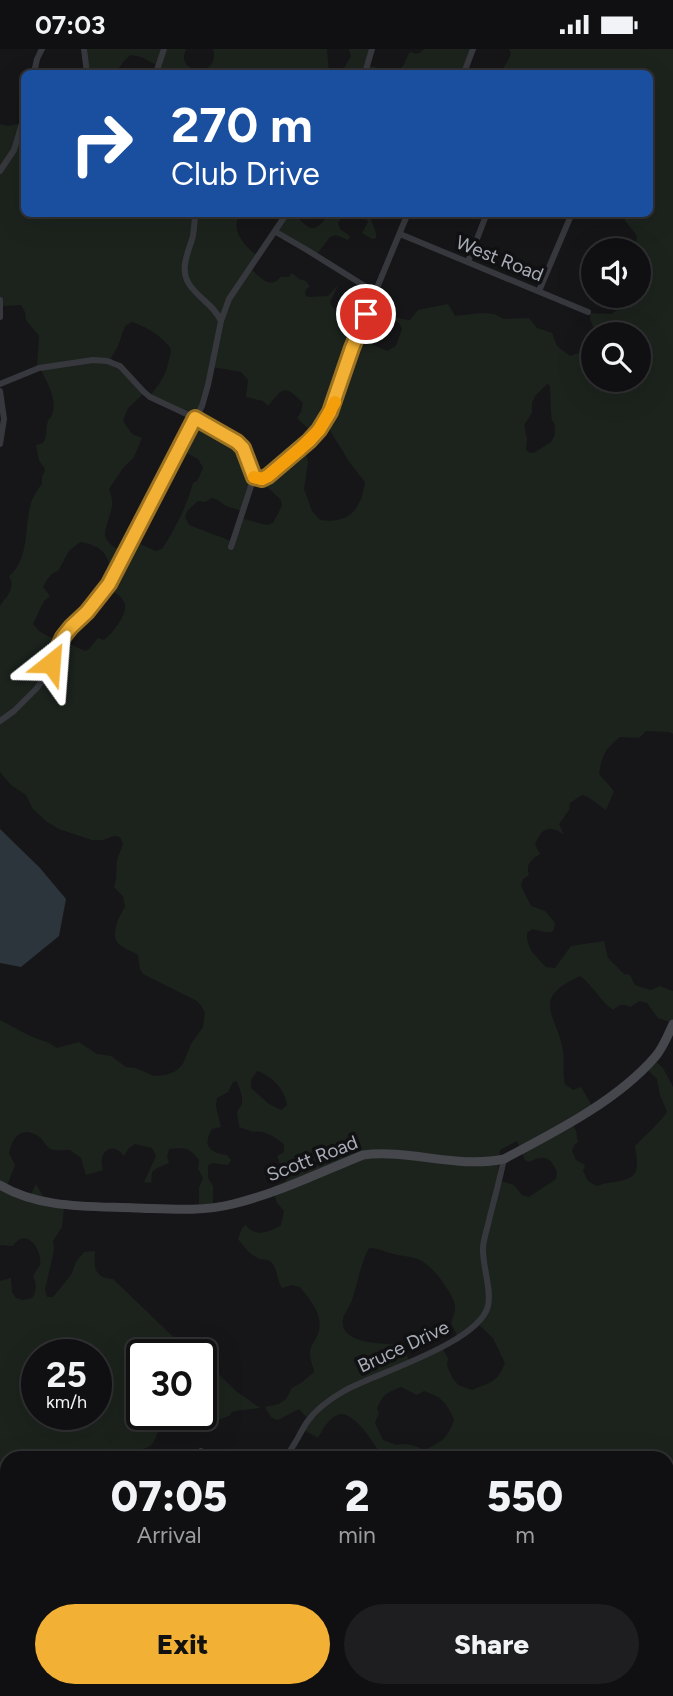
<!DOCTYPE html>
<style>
body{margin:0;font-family:Figtree,sans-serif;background:#1e1e20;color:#f1f3f6;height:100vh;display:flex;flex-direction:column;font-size:26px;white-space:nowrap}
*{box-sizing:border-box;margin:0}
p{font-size:23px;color:#9c9d9f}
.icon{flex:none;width:38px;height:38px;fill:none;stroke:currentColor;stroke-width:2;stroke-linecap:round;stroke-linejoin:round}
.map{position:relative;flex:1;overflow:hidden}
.details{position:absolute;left:0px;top:1402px;width:674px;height:247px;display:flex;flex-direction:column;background:#101012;border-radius:21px 21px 0 0;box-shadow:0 7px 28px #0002,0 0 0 2px #303032}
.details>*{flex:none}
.banner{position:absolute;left:21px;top:21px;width:632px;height:147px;border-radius:10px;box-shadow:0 7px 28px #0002,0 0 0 2px #303032;background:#1a4fa0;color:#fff;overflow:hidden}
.tools{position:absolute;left:581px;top:189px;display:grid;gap:14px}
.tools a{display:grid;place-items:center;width:70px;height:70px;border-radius:50%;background:#101012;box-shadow:0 7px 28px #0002,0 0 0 2px #303032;font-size:35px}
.speed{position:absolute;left:21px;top:1290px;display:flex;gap:14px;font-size:35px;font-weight:700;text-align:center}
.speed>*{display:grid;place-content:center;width:91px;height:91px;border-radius:50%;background:#101012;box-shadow:0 7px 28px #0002,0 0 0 2px #303032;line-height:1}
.speed small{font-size:18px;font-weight:400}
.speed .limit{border:4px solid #111;border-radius:10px;background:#fff;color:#111}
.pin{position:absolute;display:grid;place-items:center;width:60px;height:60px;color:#fff;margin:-30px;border:4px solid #fff;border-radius:50%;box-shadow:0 2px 7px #0007}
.me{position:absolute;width:77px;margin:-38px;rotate:28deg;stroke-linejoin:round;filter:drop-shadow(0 0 5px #0008)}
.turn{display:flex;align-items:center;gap:24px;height:147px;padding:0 35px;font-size:32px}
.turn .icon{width:91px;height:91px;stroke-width:2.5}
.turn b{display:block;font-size:49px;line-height:60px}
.eta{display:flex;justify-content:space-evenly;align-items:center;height:119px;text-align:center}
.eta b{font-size:42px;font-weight:800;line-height:49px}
.action{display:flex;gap:14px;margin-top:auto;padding:14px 35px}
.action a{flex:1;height:80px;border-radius:42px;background:#f2b134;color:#111;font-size:28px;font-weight:800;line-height:80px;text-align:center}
.action a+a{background:#1e1e20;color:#f1f3f6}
.status{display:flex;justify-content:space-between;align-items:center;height:49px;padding:0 35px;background:#101012;direction:ltr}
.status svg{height:19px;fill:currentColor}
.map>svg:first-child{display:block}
.green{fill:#1c231d;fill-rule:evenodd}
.water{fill:#2c353c}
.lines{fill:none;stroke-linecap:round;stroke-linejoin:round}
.street{stroke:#37383d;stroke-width:6}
.secondary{stroke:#45474d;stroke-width:9}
.route-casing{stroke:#9d7322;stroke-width:18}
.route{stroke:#f2b134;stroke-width:12}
.slow{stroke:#f59e0b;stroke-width:12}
.labels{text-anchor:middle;stroke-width:7;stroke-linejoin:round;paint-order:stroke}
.street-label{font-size:19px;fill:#a8adb8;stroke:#111113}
</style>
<div class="status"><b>07:03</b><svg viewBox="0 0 49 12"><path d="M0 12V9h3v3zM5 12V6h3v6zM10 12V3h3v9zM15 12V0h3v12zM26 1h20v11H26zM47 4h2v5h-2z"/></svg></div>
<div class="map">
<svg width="673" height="1647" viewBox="0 0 673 1647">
<rect width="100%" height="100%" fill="#161618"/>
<path class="green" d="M84 0H186C174 26 221 30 213 0H327L329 24H228L224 20 217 19 203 24H157L158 17 141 8 131 6C123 11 121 18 114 24H88Z
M349 0H374L370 17 393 23C405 22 404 11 410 3 416 5 420 6 424 0H474L466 24H448L429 19 416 21 414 24H341L351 7Z
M509 0H673V685L669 683 646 682 639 689 620 688C605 700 602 706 599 725L614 742 606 761 588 748 582 746 570 754 569 761 559 775 564 786C550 775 541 779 535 796L540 805C532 810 525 815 529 826L523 830 521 837 531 857 545 862 555 874 554 880 552 883H545L532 880 527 884C526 900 536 907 546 918L555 919 571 897 604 892 608 909 624 925 630 926 635 936 651 941 660 937 673 942V974L658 969 647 954 640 952 630 958C622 954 619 956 613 961 599 951 594 937 580 927 530 950 556 964 563 1001 565 1012 562 1023 565 1035L573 1041 581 1038 592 1057 570 1069 576 1082 578 1093 574 1096 572 1102 576 1111 585 1116 583 1122 588 1132 597 1137C607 1132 632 1134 636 1122 638 1115 636 1104 635 1097 646 1085 658 1076 667 1063L660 1046 657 1030 648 1021H644L654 1011 663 1019 673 1038V1647H30L23 1645 19 1647H0V1232L11 1229 12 1243 16 1249 23 1251 32 1249C37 1242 37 1235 33 1227 34 1226 39 1217 40 1216 43 1200 25 1177 13 1197L0 1196V971L30 987 49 994 57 999 79 993 97 1005 111 1007 126 1018 136 1019 154 1027 166 1026 176 1022 183 1015 191 995 203 978 205 964 202 958 197 952 143 925 140 920 138 906C132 902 120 898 117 893 111 884 120 865 125 858L123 847 114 838 116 831 117 811 123 795 120 788 114 787 103 791H92L59 780 47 773 33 760 26 746 11 736 0 723V557C7 546 16 540 9 527 30 510 24 478 31 454 33 447 37 441 42 435V427L45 422 44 418 39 412 36 396 43 394C48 386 45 381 48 372 48 371 50 369 51 368 59 351 47 334 40 319L37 318 39 287 26 271 25 263 21 256 3 257 0 272V75L8 77 22 74 24 66V164H210L215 170 237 167V165H241C228 180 246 199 258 207L251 220C260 228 270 241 281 228H289L292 224 299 230 306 232 310 238 307 239 305 243 306 247 309 248 328 247 338 236 330 253C335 267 352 271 364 277L360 290 387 302 396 297 402 280 399 274 372 263 373 260C386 262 397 271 410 271L418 261 448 255 455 267 482 264 494 265 504 270 529 269 537 279 552 284 557 297 570 307 581 303 593 291V331H639V285H594C595 277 589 274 590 264L611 265 619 260 622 247H639V201H633L635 199 637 187 626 173 622 165 649 164V24H501C504 16 509 12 511 4ZM132 273C147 278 162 287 171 300 167 323 165 329 149 348L195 370 179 400 198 410 203 419 197 432 193 434C187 457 175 480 162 500L156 502 133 492 125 504C94 489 107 483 112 457 113 452 111 445 109 440L123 419 134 408 142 389 132 385 123 372 128 359 141 347 143 343 130 325 111 309 118 297 125 277ZM213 318 241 323 248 331 246 348 263 352 268 357C283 338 285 335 303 354L301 363 297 369 314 385 326 375 350 414 365 433C361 461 349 475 320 471L312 462 304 440 308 413 304 396 266 428 258 429 281 451 282 457 273 474 266 476 241 469 231 492 189 476 185 468 187 462 198 452 205 453 212 449 218 451 226 457 242 462 255 425 244 396 231 385 196 369ZM547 335 550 337 551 364 552 371 555 376V386L551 393 534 404 528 403 526 400 527 390 524 376 532 364V354L535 347ZM80 493C104 497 107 505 113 527L106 539C112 542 121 546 124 553 130 563 112 585 104 591L98 589 89 600 85 602 63 592 61 594C51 587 40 586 33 575L44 552 50 547 43 538C46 531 51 524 58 522L69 502ZM257 1022C272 1027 285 1040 287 1056L281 1061 269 1055 251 1039V1031ZM237 1032 242 1047V1055L237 1063 239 1078 254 1083C262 1080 279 1089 284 1096V1103L277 1107 286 1132 272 1138 277 1154 284 1162 281 1176C270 1183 255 1189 246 1176L242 1179 238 1190C244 1198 250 1206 260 1210 264 1211 268 1210 271 1213 277 1217 277 1232 282 1239L292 1236 300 1238C310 1251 323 1264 319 1282 317 1290 311 1295 310 1302 309 1309 313 1316 314 1323L301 1334 292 1339 286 1350 279 1355 265 1358 271 1368 277 1371 280 1370 299 1360 309 1371 304 1381 318 1389C322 1381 331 1366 341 1365 355 1364 377 1397 382 1409H667V1642H176L175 1644 168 1645 164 1642H7V1409H130C145 1392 151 1408 159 1379L169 1373 174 1365H142V1306L195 1305 189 1303 113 1230C93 1229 94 1217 95 1202L84 1203 76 1213 71 1226 53 1248H47L45 1241 54 1201 53 1192 62 1178 64 1159 46 1152 36 1135 30 1147 7 1137 15 1116 9 1104C13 1086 23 1076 41 1089 44 1092 45 1096 48 1098 53 1103 64 1101 70 1101L81 1109 86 1126 103 1121C97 1103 112 1091 124 1107L128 1100 135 1095 152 1099 156 1107 144 1133 151 1134 152 1123 157 1119 169 1114 167 1108 169 1100C185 1099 188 1097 199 1111L198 1120 203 1129 199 1139V1156L213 1155V1137L208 1129V1116L213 1114 228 1116 231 1111 227 1106C209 1104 202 1097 212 1080L221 1078 216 1057 217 1049 228 1043 233 1033ZM517 1092 525 1111 529 1113C544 1106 550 1107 557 1123L556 1130 529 1148 522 1146 514 1136 497 1131 500 1101ZM369 1199C378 1199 382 1202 390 1204 399 1207 409 1207 418 1210 432 1216 449 1239 454 1253 457 1260 453 1268 451 1274L457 1286 477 1274 493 1289 505 1314C497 1334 491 1333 472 1341L458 1336 452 1328 447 1317 448 1309 441 1297 409 1311 404 1299 401 1296C383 1294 339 1296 343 1270 344 1264 350 1258 352 1251 358 1234 360 1216 369 1199ZM37 1306H96V1365H37ZM401 1338 417 1346 424 1342C442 1348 447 1354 454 1371 447 1390 442 1393 424 1401 416 1397 405 1393 397 1396L383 1391 375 1374 379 1364 377 1360C383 1345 386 1344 401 1338Z
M288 165C307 168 308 195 329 165H344L338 174 340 180 350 187 348 191 336 186 330 188 317 205 278 181Z
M362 165H370C370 173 377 180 376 189L372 190 362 184 368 173 365 167Z
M201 1308 236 1342 260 1359 235 1362 230 1364 231 1366 216 1372 201 1359Z"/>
<path class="water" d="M0 780 40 819 66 850 59 887 21 918 0 914Z"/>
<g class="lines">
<path class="street" d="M84 0 87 24
M34 24 37 10 42 0
M156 24 164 0
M365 24 372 0
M464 24 473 0
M0 122 14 101 24 68
M195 164C195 172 194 179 193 187 189 202 179 219 189 235 198 249 214 256 221 272
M276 183 307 201 376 244
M400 185 588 263
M468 213 487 164
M539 242 572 164
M0 251V268
M0 335 39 319 93 311 107 312 120 317 144 343 150 348 195 369 237 393 243 399 254 428 231 498
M0 342 4 370 0 395
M254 428 259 430 265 429 284 415 318 382 330 363 335 354 352 299 408 164
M0 672 14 662 37 639 45 627 63 588 71 578 87 563 109 535 202 357 208 336 221 272 229 250 287 164
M201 1402 213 1409
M284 1409C294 1399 299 1385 307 1373 316 1360 330 1350 344 1342 376 1324 479 1294 488 1257 492 1240 482 1217 483 1198 484 1188 488 1177 490 1167 495 1148 500 1129 504 1110"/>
<path class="secondary" d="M0 1136C40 1160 91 1157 136 1159 169 1160 201 1163 233 1155 278 1144 321 1123 363 1106 410 1100 457 1120 504 1110 555 1083 617 1052 655 1008 663 999 668 986 673 975"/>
</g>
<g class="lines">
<g class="route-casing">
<path id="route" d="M51 614 63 588 71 578 87 563 109 535 195 369 237 393 243 399 254 428 262 430 268 427 309 392 319 381 330 363 352 299 366 265"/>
</g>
<use href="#route" class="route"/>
<path class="slow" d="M254 428 262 430 268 427 299 401 319 381 335 353"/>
</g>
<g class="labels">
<g class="street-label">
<text transform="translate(500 209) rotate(22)" y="7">West Road</text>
<text transform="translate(312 1109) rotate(-21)" y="7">Scott Road</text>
<text transform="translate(403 1297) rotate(-25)" y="7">Bruce Drive</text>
</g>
</g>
</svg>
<div class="tools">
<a><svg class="icon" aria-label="sound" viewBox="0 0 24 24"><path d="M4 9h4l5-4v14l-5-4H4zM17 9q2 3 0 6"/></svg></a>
<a><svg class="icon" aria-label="search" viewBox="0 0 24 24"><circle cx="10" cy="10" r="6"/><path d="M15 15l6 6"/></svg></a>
</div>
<div class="speed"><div>25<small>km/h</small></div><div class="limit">30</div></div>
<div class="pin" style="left:366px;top:265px;background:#d93025"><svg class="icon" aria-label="arrive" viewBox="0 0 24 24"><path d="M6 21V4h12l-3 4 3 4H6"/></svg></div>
<svg class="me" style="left:51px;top:614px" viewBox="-20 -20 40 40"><path d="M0-17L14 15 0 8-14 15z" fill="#f2b134" stroke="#fff" stroke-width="4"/></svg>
<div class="banner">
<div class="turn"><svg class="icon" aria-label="right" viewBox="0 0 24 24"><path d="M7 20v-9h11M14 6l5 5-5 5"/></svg><div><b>270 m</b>Club Drive</div></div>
</div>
<section class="details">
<div class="eta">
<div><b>07:05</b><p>Arrival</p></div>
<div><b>2</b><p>min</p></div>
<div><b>550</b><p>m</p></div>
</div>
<div class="action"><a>Exit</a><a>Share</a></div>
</section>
</div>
